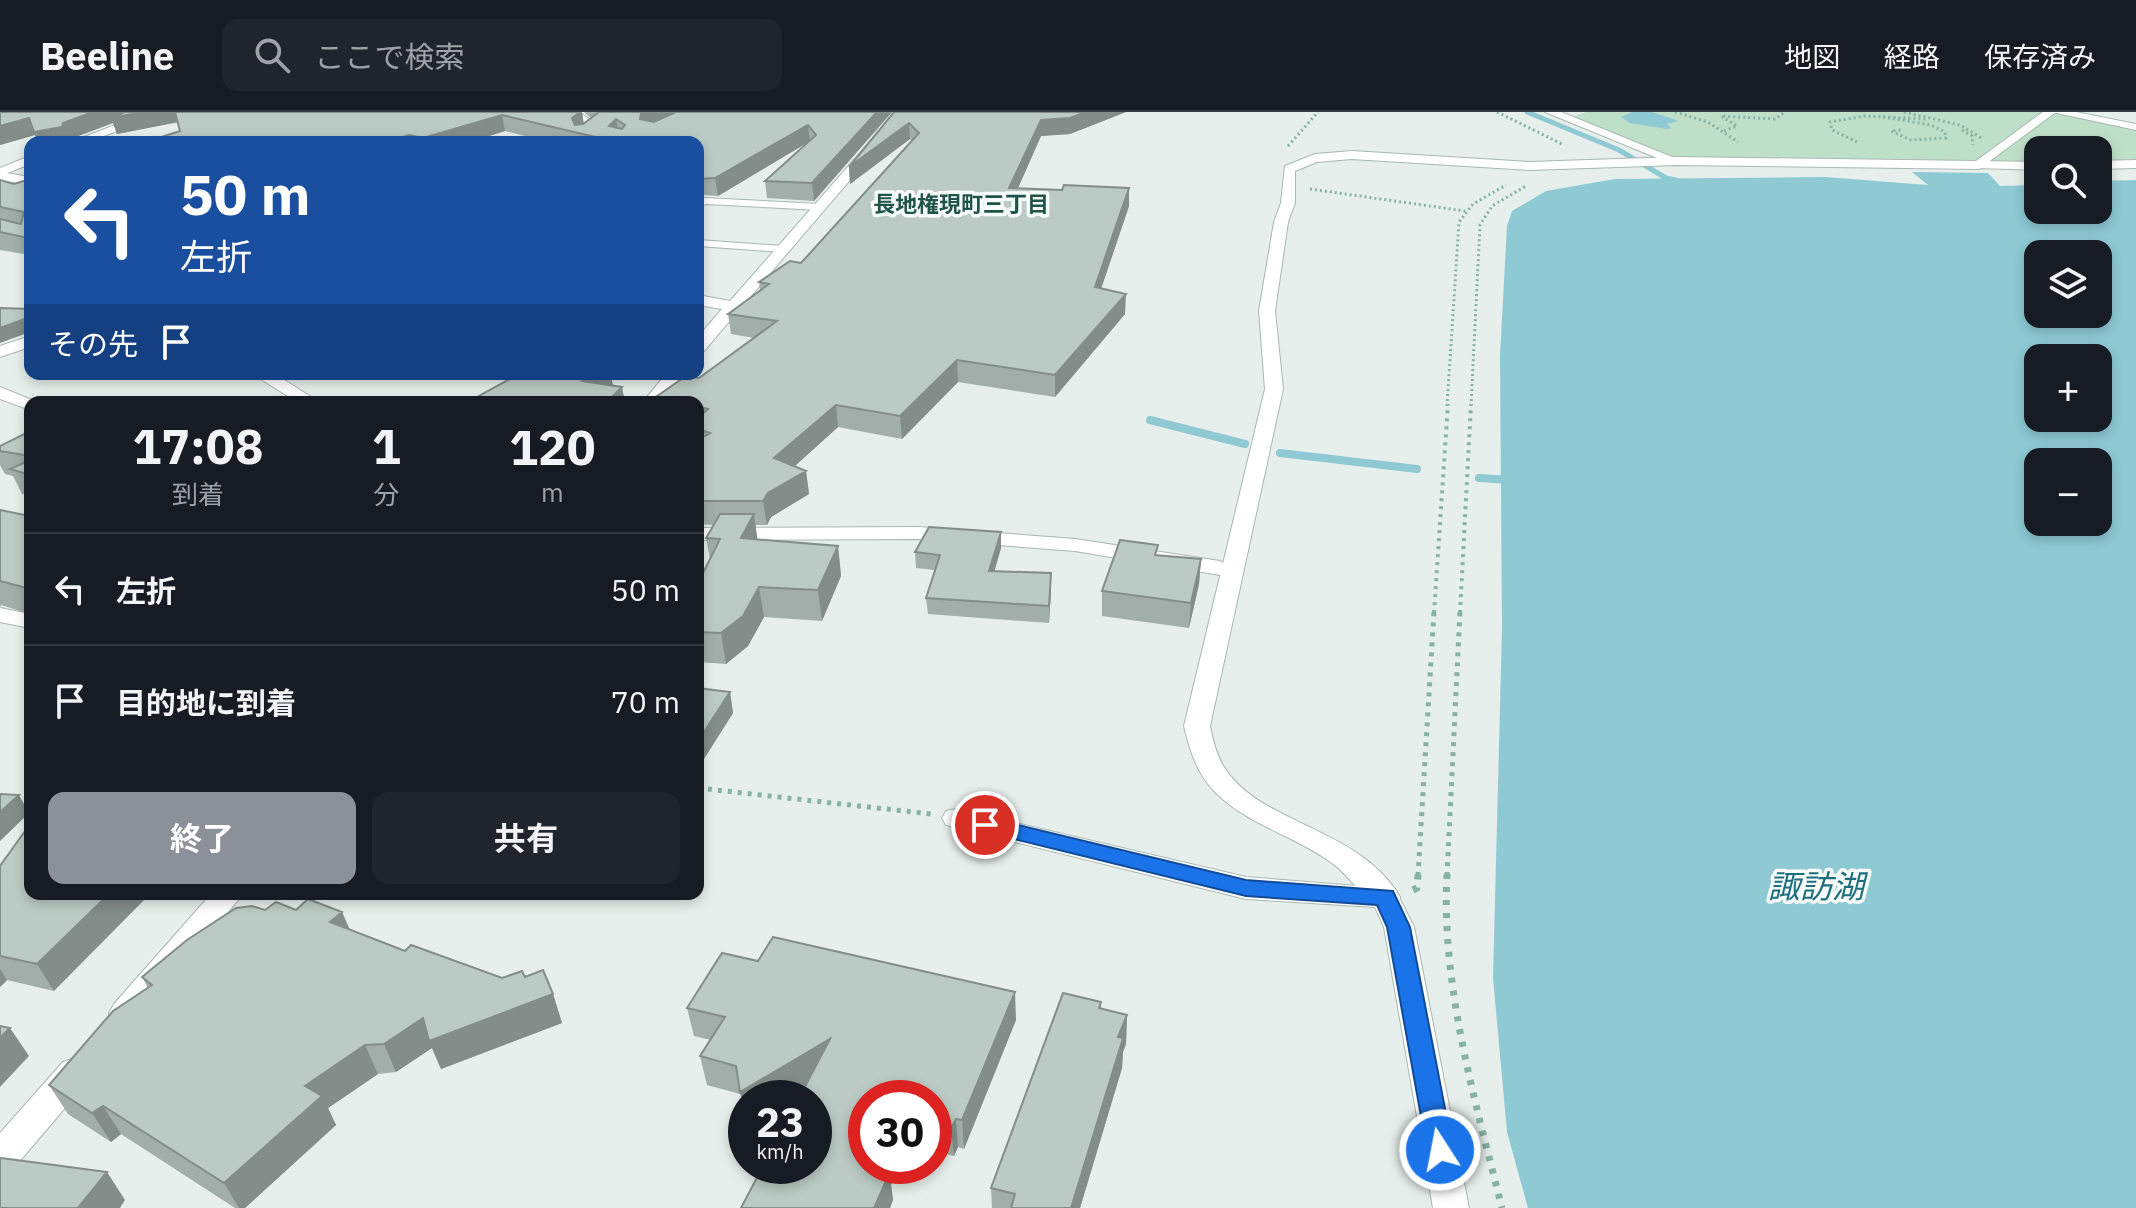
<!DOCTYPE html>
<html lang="ja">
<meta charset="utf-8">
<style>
body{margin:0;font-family:"IBM Plex Sans","Noto Sans JP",sans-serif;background:#20242c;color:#f1f3f6;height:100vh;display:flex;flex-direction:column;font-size:30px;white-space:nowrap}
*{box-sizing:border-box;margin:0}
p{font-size:26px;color:#9ea1a6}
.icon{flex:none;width:44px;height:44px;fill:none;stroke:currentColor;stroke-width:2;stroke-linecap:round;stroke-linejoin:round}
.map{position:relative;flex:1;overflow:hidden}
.details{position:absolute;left:24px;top:284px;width:680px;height:504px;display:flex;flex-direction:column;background:#171b24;border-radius:16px;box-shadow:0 4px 12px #0003}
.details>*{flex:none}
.guide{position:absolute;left:24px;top:24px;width:680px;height:244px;border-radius:16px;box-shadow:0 4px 12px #0003;background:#1a4fa0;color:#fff;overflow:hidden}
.fabs{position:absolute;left:2024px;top:24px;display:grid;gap:16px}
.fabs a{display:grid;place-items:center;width:88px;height:88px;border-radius:16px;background:#171b24;box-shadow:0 4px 12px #0003;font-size:40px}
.speed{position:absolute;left:728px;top:968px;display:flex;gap:16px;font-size:40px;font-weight:700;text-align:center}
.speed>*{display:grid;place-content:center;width:104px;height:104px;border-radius:50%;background:#171b24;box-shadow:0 4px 12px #0003;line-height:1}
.speed small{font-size:20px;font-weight:400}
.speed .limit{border:12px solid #d22;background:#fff;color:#111}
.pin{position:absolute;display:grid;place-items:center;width:68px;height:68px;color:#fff;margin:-34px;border:4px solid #fff;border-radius:50%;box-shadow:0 2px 8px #0007}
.me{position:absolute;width:88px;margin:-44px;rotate:349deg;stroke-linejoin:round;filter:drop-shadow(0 0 6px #0008)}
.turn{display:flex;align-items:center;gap:28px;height:168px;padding:0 24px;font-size:36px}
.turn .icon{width:104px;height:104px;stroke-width:2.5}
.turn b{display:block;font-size:56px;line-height:68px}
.then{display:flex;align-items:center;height:76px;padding:0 24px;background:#0003;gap:16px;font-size:30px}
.eta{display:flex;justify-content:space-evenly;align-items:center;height:136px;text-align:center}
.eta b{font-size:48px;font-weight:700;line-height:56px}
.cta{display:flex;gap:16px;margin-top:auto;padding:16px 24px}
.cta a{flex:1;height:92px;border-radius:16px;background:#8c9099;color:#fff;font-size:32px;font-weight:700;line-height:92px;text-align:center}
.cta a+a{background:#20242c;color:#f1f3f6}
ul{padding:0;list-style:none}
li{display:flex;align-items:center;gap:24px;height:112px;padding:0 24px;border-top:2px solid #363941}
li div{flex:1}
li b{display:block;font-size:30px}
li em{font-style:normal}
header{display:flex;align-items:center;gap:48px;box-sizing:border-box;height:112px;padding:0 40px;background:#171b24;border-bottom:2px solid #363941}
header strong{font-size:38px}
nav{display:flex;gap:44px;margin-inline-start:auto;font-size:28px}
.search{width:560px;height:72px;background:#20242c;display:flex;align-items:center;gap:20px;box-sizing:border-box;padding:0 28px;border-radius:16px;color:#9ea1a6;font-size:30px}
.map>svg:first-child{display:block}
.green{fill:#bfe0c8}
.water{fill:#8ec9d4;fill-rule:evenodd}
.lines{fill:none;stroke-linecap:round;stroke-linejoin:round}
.stream-far1{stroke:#8ec9d4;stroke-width:5}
.stream{stroke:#8ec9d4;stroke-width:8}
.service-casing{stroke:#a8b8b2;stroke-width:2}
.minor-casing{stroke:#a8b8b2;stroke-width:2}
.tertiary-casing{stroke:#a8b8b2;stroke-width:2}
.secondary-casing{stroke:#a4bbb3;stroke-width:2}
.path-far3{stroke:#86b3a5;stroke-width:3;stroke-dasharray:2 3;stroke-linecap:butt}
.path-far2{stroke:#86b3a5;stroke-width:4;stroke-dasharray:3 5;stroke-linecap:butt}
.path-far1{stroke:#86b3a5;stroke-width:5;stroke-dasharray:4 6;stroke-linecap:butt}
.path{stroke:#86b3a5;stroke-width:7;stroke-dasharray:5 8;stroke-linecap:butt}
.service{fill:#fff;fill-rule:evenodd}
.minor{fill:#fff;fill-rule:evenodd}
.tertiary{fill:#fff;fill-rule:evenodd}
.secondary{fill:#fff;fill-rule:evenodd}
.wall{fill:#a1aea9}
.shaded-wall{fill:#838d89}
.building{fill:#bbcac4;stroke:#838d89;stroke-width:2;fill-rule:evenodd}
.route{fill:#1a73e8;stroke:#114b97;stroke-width:2}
.labels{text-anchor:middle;stroke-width:7;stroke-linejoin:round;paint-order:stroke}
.far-neighbourhood-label{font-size:22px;font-weight:bold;fill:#1f5548;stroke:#f7fbf9}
.near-water-label{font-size:32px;font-style:italic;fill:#1c6f80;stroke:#f7fbf9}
</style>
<header>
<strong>Beeline</strong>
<div class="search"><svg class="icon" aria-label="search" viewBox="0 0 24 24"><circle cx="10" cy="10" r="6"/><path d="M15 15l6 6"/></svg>ここで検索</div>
<nav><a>地図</a><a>経路</a><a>保存済み</a></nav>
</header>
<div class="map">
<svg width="2136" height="1096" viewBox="0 0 2136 1096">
<rect width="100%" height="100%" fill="#e6efeb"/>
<path class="green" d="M1586 0H2052L2136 18V47L2098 51V38H2038V51L1677 46 1571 5Z"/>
<path class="water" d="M1632 0H1652L1679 9 1667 12 1671 16 1667 17 1630 11 1621 5Z
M1912 60 1988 61 2000 74 2038 73V98H2098V69L2136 68V1096H1528L1507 1020 1493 866 1502 517 1500 244 1507 114 1512 99 1546 79 1615 67 1825 65 1928 73ZM2038 142H2098V202H2038ZM2038 246H2098V306H2038ZM2038 350H2098V410H2038Z"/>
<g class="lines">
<path class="stream-far1" d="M1527 0 1619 38 1666 66 1676 68"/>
<path class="stream" d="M1150 308 1245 332
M1280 341 1417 357
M1479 366 1512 368"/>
<g class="service-casing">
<path id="service" d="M569 0H579L600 15 590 24H584L585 17 589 14Z
M705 86 820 92 825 95 820 98 706 92 698 95V88Z
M698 128 783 134 788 137 783 140 698 134Z"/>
</g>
<g class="minor-casing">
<path id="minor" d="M1545 0H1561L1682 49 1672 52Z
M2052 0H2076L2136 12V18Z
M2136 48V56L2098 57V49Z
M1979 49 2038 50V58L1975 56V50Z
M30 224V235L0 245V234Z
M253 262H275L319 290H297Z
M0 275 37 290H30V298L0 287Z
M919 415 1075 427 1220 449 1231 456 1220 463 1075 439 919 427 698 428V416Z
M0 496 30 502V516L0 510Z
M956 697 1246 765 1395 777 1414 815 1469 1096H1433L1384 815 1375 795 1246 787 946 713 942 706 946 699Z"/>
</g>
<g class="tertiary-casing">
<path id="tertiary" d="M896 0H908L704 239 698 240V225L722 197 698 193V183L730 189Z
M2043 0H2056L1979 57 1676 53 1530 58 1352 47 1317 50 1295 59V91L1288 110 1275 199 1283 277 1210 614C1213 628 1216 642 1224 655 1260 713 1359 715 1400 785L1395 793C1370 800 1352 765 1332 751 1296 724 1248 713 1216 681 1197 662 1190 639 1184 614L1265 277 1259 199 1274 110 1281 91 1285 54 1315 42 1352 39 1530 50 1676 45 1976 49Z
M0 60 30 65V73L0 68Z
M666 262H684L661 290H643Z
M211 782H243L136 910 125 914 114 910 109 901 114 892Z
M75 946 87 950 92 960 87 970 13 1057 0 1061V1021L63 950Z"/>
</g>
<g class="secondary-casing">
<path id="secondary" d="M149 0H166L88 30H71Z
M30 44V52L0 64V56Z"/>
</g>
<path class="path-far3" d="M1497 0 1564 33
M1675 0 1708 10 1738 30
M1904 0 1960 13 1983 27
M1883 5 1931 13 1945 20 1946 26 1911 28 1891 19 1901 18
M1962 18 1972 24 1973 33
M1724 19 1737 14 1721 4 1775 7 1785 0
M1857 30 1832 18 1830 10 1864 4 1926 7
M1288 34 1318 0
M1310 77 1465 99
M1447 294 1459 110 1473 92 1506 73
M1471 294 1480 113 1492 94 1526 74"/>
<path class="path-far2" d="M1434 501 1448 292
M1460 501 1471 292"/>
<path class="path-far1" d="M698 676 931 702
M1418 764 1434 499
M1447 764 1460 499"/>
<path class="path" d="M1447 762C1441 873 1475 989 1502 1096
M1413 778 1417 776 1418 762"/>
<use href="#service" class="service"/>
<use href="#minor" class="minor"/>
<use href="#tertiary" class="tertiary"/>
<use href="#secondary" class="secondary"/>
</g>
<path class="wall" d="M0 0H582L584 11 591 6 584 0H892L814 89 767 86 765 69 810 29 718 84 704 83 698 85V30H550L505 19 470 30H146L180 19 177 10 117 22 113 11 70 27 69 30H38L35 23 0 33Z
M894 0H1126L1070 22 1041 24 1018 76 1062 78 1129 76V94L1101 176 1125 202 1055 285 958 270 902 327 838 315 795 354 806 359 809 382 771 405 767 413H755L757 427 838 434 841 464 822 509 764 505 748 534 726 552 698 550V471L710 447 706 426 714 413 698 412V290H654L653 287 699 266 754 226 731 222 728 202 760 178 759 170 801 151 912 29 910 27 850 72 849 55Z
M30 67V143L0 138V68L14 72Z
M30 319V384L22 382 13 364 5 362 0 353V334Z
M0 398 30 404V502L1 493 0 495Z
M1001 420V436L994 459 1051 478 1049 511 928 502 926 486 935 458 916 456 915 440Z
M1158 443 1201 447 1199 472 1189 516 1102 504V479Z
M698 576 730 580 733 601 702 650 698 649Z
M0 754 54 879 7 868 0 875Z
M265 798H296L342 800 350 818 405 839 502 866 525 865 553 882 562 911 441 957 432 936 396 960 378 962 328 996 336 1013 245 1096H235L121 1022 111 1030 68 1002 49 973 148 876 142 865Z
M1101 890V896L1127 903 1126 932 1123 940 1122 956 1080 1096H992L991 1076Z
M687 896 1016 908 964 1037 958 1035 954 1044 934 1039V986H866V1054H900L891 1073 893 1088 890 1096H741L806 972 784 986H746L740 982 707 973 700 944 711 928 694 924Z"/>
<path class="shaded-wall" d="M93 0H175L179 10 117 22 113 11 70 27 69 30H38L35 23 0 33V14L29 6 63 11Z
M580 0H582L584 15 577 21 572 6Z
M646 0H683L642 23 640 7 641 2Z
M877 0H892L814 89 812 71Z
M1086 0H1126L1070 22 1041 24 1010 94 1009 76 1041 8Z
M502 3 505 19 470 30H424L423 26Z
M616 7 619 23 609 14Z
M909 11 910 27 850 72 849 55Z
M808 13 810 29 718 84 715 66Z
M409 23 411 30H387Z
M702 66 704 83 698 85V67Z
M1129 76V94L1095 195V175Z
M1126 182 1125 202 1055 285V263Z
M30 205V220L0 231V216Z
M957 248 958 270 902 327 900 304Z
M593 262H621L612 268 613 274 582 269Z
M622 275 625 290H607Z
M836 293 838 315 777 370 774 346Z
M806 359 809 382 771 405 767 413 763 389 768 381Z
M754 402 758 431 741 426Z
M1001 420V436L990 475 989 459Z
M838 434 841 464 822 509 818 478Z
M1201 447 1199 472 1189 516 1191 491Z
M1051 461V478L1049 511V494Z
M759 475 764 505 748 534 726 552 721 521Z
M730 580 733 601 702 650 698 629Z
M19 683 29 701 0 729V700Z
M109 782H150L54 879 37 852Z
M342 800 354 828 330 810Z
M0 857 7 868 0 875Z
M1015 880 1016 908 964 1037 962 1008Z
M553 882 562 911 441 957 432 936 396 960 384 932 423 906Z
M1127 903 1126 932 1123 940 1122 956 1080 1096H1071L1118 925Z
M10 916 29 944 0 975V926Z
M830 927 835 956 784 986H746V1008L740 980Z
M365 933 378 962 328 996 336 1013 245 1096H239L224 1071 305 974Z
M103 994 121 1022 111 1030 92 1001Z
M956 1007 958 1035 954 1044 951 1016Z
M884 1054H900L891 1073 893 1088 890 1096H874Z
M107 1060 125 1088 120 1096H78Z"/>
<path class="building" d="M0 0H93L63 11 62 15 34 20 29 6 0 14Z
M125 0H143L111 6Z
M175 0H580L572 6 575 13 583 12 599 0H646L641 2 640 7 654 10 676 0H877L812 71 765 69 816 23 808 13 715 66 698 67V30H591L604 27 502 3 423 26 409 23 387 30H146L180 19ZM616 7 625 13 622 17 609 14Z
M894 0H1086L1070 6 1041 8 1009 76 1062 78 1064 73 1129 76 1095 175 1126 182 1055 263 957 248 900 304 836 293 774 346 806 359 768 381 763 389H698V328L710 321 698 317V306L708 297 698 295V290H670L653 287 686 264 699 266 777 209 728 202 769 172 759 170 790 149 801 151 919 21 909 11 849 55Z
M30 67V125L28 126 0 120V107L21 112 24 100 0 95V68L14 72Z
M0 196 30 197V205L0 216Z
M519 262H593L582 269 622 275 607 290H468Z
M30 319V344L0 339V334Z
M30 348V363L10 357Z
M0 398 30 404V477L0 469Z
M720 402H754L741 426 838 434 818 478 759 475 743 504 721 521 698 520V471L720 427 706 426Z
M929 415 1001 420 989 459 1051 461 1049 494 926 486 940 443 915 440Z
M1120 428 1158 433 1155 443 1201 447 1191 491 1102 479Z
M698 576 730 580 698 629Z
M0 682 19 683 0 700Z
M30 712V782H109L37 852 0 844V754Z
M308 787 342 800 330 810 405 839 411 833 502 866 522 859 525 865 543 858 553 882 429 929 423 906 384 932 365 933 305 974 322 984 224 1071 103 994 92 1001 49 973 113 899 152 873 142 865 187 828 236 796 252 794 265 798 276 790 296 798Z
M773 825 1015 880 962 1008 956 1007 951 1016 934 1012V986H866V1054H884L882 1058 890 1060 874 1096H741L763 1054H814V986H799L830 927 740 980 736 954 700 944 725 905 687 896 722 841 758 849Z
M1063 881 1101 890 1099 896 1127 903 1118 925 1123 926 1071 1096H1011L1015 1082 991 1076Z
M0 914 10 916 0 926Z
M1 1046 107 1060 78 1096H0V1047Z"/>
<path class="route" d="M985 705 1246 768 1393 779 1410 815 1453 1038 1449 1046 1440 1049 1431 1046 1427 1038 1387 815 1377 793 1246 784 977 718 974 713Z"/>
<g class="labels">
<g class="far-neighbourhood-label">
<text x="961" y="100">長地権現町三丁目</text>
</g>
<g class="near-water-label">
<text x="1816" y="786">諏訪湖</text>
</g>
</g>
</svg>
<div class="fabs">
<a><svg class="icon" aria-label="search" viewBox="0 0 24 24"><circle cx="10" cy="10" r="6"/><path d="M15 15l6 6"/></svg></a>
<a><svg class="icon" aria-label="layers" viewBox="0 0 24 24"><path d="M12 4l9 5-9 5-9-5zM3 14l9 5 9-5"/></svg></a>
<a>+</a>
<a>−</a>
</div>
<div class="speed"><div>23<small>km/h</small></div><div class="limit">30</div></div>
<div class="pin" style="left:985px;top:713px;background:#d93025"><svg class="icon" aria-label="arrive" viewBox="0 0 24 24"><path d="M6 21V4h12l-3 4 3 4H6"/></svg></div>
<svg class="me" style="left:1440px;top:1038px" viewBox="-20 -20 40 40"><circle r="17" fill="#1a73e8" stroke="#fff" stroke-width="3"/><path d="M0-11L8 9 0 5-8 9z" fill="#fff"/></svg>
<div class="guide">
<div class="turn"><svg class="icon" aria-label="left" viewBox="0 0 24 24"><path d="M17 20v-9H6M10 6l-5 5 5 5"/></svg><div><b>50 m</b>左折</div></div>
<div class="then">その先<svg class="icon" aria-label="arrive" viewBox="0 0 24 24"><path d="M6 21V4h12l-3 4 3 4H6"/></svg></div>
</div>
<section class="details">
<div class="eta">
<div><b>17:08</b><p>到着</p></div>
<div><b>1</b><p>分</p></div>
<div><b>120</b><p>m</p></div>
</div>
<ul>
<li><svg class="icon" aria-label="left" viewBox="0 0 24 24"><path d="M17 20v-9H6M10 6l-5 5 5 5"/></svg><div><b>左折</b></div><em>50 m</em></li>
<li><svg class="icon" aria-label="arrive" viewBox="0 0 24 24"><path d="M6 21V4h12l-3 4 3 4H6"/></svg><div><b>目的地に到着</b></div><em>70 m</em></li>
</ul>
<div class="cta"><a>終了</a><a>共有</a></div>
</section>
</div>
